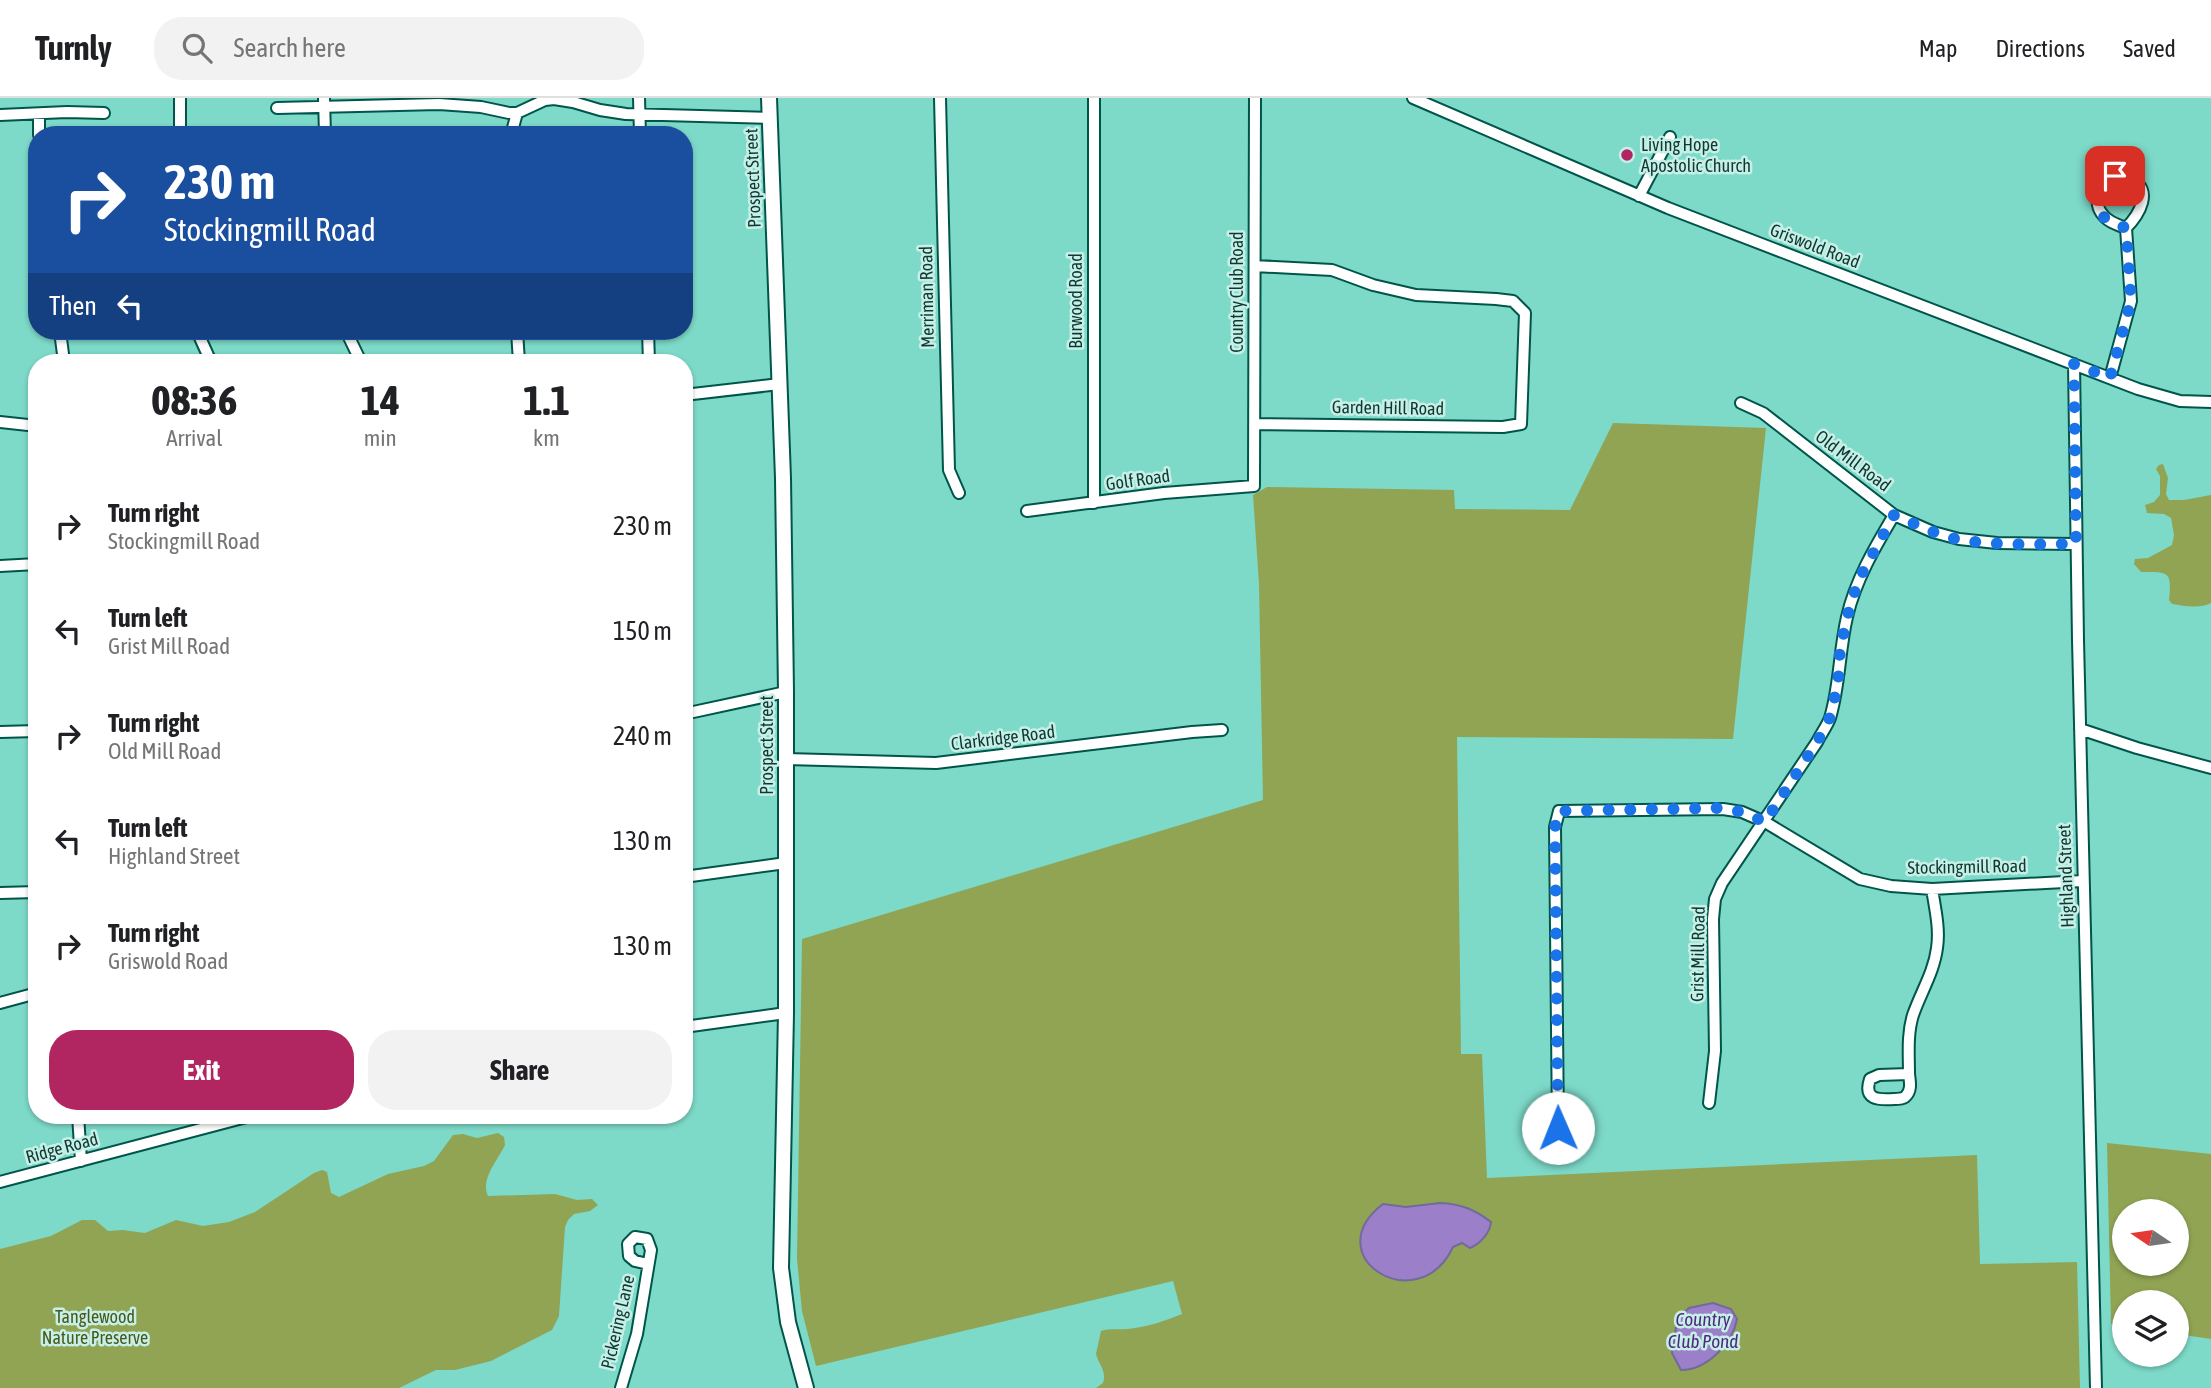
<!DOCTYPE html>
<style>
body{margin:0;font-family:"Asap Condensed",sans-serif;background:#f2f2f2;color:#202124;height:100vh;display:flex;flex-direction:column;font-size:26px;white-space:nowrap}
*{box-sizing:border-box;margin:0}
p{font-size:23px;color:#757577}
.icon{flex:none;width:38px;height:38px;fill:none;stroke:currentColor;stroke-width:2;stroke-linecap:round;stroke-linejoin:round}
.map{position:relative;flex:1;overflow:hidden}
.side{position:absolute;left:28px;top:256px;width:665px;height:770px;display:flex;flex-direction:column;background:#fff;border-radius:28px;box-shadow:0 2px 5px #0004}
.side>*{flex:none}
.banner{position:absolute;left:28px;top:28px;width:665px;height:214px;border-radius:28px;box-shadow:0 2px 5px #0004;background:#1a4fa0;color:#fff;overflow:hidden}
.needle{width:46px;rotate:283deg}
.fabs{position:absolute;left:2112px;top:1101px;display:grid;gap:14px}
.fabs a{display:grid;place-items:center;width:77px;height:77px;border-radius:50%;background:#fff;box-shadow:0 2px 5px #0004;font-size:35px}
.pin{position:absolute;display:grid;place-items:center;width:60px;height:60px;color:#fff;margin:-30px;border-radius:14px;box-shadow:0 4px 10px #0006}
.me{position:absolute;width:77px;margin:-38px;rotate:359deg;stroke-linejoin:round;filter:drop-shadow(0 0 5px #0008)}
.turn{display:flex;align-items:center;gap:24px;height:147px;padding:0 21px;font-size:32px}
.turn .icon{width:91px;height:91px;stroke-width:2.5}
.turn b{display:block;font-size:49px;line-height:60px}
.then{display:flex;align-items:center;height:66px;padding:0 21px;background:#0003;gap:14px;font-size:26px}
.eta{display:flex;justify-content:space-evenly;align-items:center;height:119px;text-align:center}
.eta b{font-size:42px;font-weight:700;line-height:49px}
.cta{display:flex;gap:14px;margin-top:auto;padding:14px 21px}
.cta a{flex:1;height:80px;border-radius:28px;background:#b12560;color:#fff;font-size:28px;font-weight:700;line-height:80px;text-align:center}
.cta a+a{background:#f2f2f2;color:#202124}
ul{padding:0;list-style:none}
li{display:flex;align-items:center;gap:21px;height:105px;padding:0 21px}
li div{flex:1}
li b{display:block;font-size:26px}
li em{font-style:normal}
header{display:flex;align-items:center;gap:42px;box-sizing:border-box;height:98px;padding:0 35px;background:#fff;border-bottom:2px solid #e0e0e0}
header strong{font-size:33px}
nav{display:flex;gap:38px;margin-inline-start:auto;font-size:24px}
.search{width:490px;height:63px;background:#f2f2f2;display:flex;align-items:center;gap:18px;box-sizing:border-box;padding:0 24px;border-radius:28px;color:#757577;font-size:26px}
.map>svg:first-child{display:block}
.green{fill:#90a454;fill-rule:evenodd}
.water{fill:#9b7fc9;stroke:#716a9b;stroke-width:2}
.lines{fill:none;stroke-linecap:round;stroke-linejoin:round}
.minor-casing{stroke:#00554a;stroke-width:14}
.major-casing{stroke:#00554a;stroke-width:18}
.minor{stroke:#fff;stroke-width:10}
.major{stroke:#fff;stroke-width:14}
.route{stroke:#1a73e8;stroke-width:12;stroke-dasharray:0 21.6}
.poi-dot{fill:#b12560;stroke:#c6f0e7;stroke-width:2.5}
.labels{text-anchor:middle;stroke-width:5;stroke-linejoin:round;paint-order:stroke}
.poi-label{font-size:18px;fill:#0f3831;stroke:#c6f0e7;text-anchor:start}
.street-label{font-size:18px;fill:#0f3831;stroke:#c6f0e7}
.park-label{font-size:18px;fill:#4a581c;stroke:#c6f0e7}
.water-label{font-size:19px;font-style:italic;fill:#502880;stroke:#c6f0e7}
</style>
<header>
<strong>Turnly</strong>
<div class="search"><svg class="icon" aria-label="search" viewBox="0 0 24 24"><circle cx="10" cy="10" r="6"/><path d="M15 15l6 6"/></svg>Search here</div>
<nav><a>Map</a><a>Directions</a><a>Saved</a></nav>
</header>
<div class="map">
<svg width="2211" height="1290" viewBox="0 0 2211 1290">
<rect width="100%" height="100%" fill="#7dd9c8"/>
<path class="green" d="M1613 325 1766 330 1733 641 1457 639 1461 956H1482L1487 1080 1977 1057 1980 1166 2077 1164 2080 1290H1096L1103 1285C1107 1273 1099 1267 1096 1256L1101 1233C1110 1230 1119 1232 1128 1231 1147 1229 1165 1223 1182 1216L1173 1183 816 1268 802 1213 797 1161 802 841 1263 702 1259 486 1253 397 1267 389 1454 392 1455 411 1570 412Z
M2163 366 2168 380 2166 396 2169 402H2184L2211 397V505C2199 511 2185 508 2172 506L2169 502C2172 473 2169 474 2141 474L2134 466 2135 461 2148 460 2172 447 2174 437 2171 420 2164 416 2147 415 2145 407 2154 404 2160 397V378L2156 371 2159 367Z
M498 1035 504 1039 505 1047C498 1062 480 1081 488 1098L555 1096 577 1102 592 1101 598 1107 590 1113 574 1116 568 1122 565 1129 559 1218 552 1232 491 1263 455 1272H436L399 1290H0V1151L51 1138 82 1122H95L108 1133 123 1132 145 1135 176 1122 203 1128 229 1124 255 1114 314 1075 322 1072 327 1074 331 1095 339 1099 388 1076 424 1068 434 1063 453 1037 463 1036 477 1040Z
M2107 1045 2211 1056V1241L2177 1236V1204H2124V1228L2111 1226ZM2124 1113H2177V1166H2124Z"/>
<path class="water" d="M1440 1105C1461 1106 1474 1111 1491 1124 1490 1135 1480 1146 1470 1150L1462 1145 1453 1149C1418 1223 1315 1158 1383 1106L1406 1109Z
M1713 1205 1731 1211 1737 1221C1733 1245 1707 1272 1681 1272L1672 1255 1676 1229 1681 1218 1689 1210Z"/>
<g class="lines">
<g class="minor-casing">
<path id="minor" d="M180 0V37
M324 0 325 37
M639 0 640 37
M940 0 949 372 959 395
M1094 0V405
M1413 0 1668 110 2138 291 2180 303 2211 304
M277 10 439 6 481 9 509 15H517L545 2 554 1 573 4 600 12 626 16 770 20
M39 16V37
M0 17 67 14 104 15
M511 37 517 15
M1639 98 1670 39
M60 233 64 264
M197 233 211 264
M346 233 361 264
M517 233 519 264
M648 233 649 264
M2074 266 2078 542 2096 1290
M2110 280 2131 203 2126 130C2118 127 2108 124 2103 117 2092 105 2098 81 2115 78 2120 77 2126 78 2131 81 2154 92 2139 117 2126 130
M684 297 780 286
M1741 305 1763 315 1894 417 1933 434 1959 441 1997 445 2076 446
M0 324 37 328
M1254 326 1503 329 1521 326 1525 215 1513 203 1496 201 1416 197 1373 187 1332 172 1255 168
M1027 413 1164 395 1254 388 1255 0
M0 468 37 466
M684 616 786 594
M2080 631 2137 650 2211 670
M0 634 37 633
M786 661 936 665 1192 634 1222 632
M684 779 786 765
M0 795 37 794
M0 905 37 895
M684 929 786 915
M1909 976C1910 984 1912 993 1905 999 1902 1001 1897 1001 1894 1001 1878 1002 1863 1002 1870 981L1879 977 1909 976C1909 957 1907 936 1913 917 1921 894 1934 874 1937 850 1940 831 1935 810 1932 791
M1709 1005 1715 953 1713 821 1715 801 1722 785 1817 644C1821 636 1827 628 1830 620 1840 587 1839 553 1847 519 1855 483 1875 449 1894 417
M78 1017 81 1063
M1558 1030 1555 729 1559 713 1723 711 1742 714 1765 724 1860 781 1891 788 1932 791 2083 783
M0 1084 254 1017
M621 1290 637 1236 651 1152 647 1141 635 1139 628 1146 629 1158 635 1163 648 1166"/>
</g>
<g class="major-casing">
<path id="major" d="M769 0 783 380 786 594V915L781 1170 788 1224 806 1290"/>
</g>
<use href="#minor" class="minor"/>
<use href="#major" class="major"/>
</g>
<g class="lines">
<path class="route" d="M1558 1030 1555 729 1559 713 1723 710 1742 714 1765 724 1817 644 1829 622 1838 586 1840 551 1848 516 1858 483 1894 417C1916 426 1937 438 1961 442 1998 448 2038 446 2076 446L2074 266 2110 280 2131 203 2126 130C2119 127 2111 125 2105 120 2090 106 2099 86 2115 78"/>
</g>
<circle class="poi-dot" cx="1627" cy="57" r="7"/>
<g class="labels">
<g class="poi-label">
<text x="1641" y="53">Living Hope<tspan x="1641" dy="21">Apostolic Church</tspan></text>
</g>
<g class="street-label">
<text transform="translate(753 80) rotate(-92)" y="6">Prospect Street</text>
<text transform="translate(1815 148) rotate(21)" y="6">Griswold Road</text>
<text transform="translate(1237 194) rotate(-90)" y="6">Country Club Road</text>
<text transform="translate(927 199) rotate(-91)" y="6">Merriman Road</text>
<text transform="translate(1076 203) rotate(-90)" y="6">Burwood Road</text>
<text transform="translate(1388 310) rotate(1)" y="6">Garden Hill Road</text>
<text transform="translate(1853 363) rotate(37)" y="6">Old Mill Road</text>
<text transform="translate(1138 382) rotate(-8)" y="6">Golf Road</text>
<text transform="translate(1003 640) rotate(-7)" y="6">Clarkridge Road</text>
<text transform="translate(767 647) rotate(-90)" y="6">Prospect Street</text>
<text transform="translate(1967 769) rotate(-1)" y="6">Stockingmill Road</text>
<text transform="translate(2066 778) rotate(-92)" y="6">Highland Street</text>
<text transform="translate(1698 856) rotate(-89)" y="6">Grist Mill Road</text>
<text transform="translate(62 1050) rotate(-15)" y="6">Ridge Road</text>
<text transform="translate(618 1224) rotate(-77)" y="6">Pickering Lane</text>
</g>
<g class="park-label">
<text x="95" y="1225">Tanglewood<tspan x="95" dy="21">Nature Preserve</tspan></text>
</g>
<g class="water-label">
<text x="1703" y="1228">Country<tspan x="1703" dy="22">Club Pond</tspan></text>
</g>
</g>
</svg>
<div class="fabs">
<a><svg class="needle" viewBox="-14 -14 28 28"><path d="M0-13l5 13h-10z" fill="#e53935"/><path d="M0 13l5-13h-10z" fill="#757577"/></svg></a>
<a><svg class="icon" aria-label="layers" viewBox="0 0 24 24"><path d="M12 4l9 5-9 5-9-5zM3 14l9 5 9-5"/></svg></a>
</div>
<div class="pin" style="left:2115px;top:78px;background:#d93025"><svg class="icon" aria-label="arrive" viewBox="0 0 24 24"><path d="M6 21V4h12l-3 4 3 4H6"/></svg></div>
<svg class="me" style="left:1558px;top:1030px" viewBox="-20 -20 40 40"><circle r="19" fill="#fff"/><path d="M0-13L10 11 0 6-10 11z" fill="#1a73e8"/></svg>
<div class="banner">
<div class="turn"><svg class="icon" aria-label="right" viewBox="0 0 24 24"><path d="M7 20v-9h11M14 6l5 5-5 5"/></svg><div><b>230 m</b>Stockingmill Road</div></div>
<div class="then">Then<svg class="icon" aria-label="left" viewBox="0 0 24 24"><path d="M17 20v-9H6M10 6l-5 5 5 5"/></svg></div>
</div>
<section class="side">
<div class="eta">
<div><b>08:36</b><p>Arrival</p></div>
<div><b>14</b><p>min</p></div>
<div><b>1.1</b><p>km</p></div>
</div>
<ul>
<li><svg class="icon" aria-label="right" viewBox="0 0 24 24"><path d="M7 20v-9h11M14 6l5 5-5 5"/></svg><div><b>Turn right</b><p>Stockingmill Road</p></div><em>230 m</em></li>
<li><svg class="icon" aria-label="left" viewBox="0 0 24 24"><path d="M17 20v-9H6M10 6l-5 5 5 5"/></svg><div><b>Turn left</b><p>Grist Mill Road</p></div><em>150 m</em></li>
<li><svg class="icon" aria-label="right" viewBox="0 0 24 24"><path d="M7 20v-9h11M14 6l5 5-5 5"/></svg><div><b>Turn right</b><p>Old Mill Road</p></div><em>240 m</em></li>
<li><svg class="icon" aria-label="left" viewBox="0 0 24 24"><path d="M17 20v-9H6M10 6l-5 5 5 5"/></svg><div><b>Turn left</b><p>Highland Street</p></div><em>130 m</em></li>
<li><svg class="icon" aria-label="right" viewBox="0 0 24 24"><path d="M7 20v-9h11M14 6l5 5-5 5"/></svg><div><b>Turn right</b><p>Griswold Road</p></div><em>130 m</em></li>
</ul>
<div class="cta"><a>Exit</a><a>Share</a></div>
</section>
</div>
